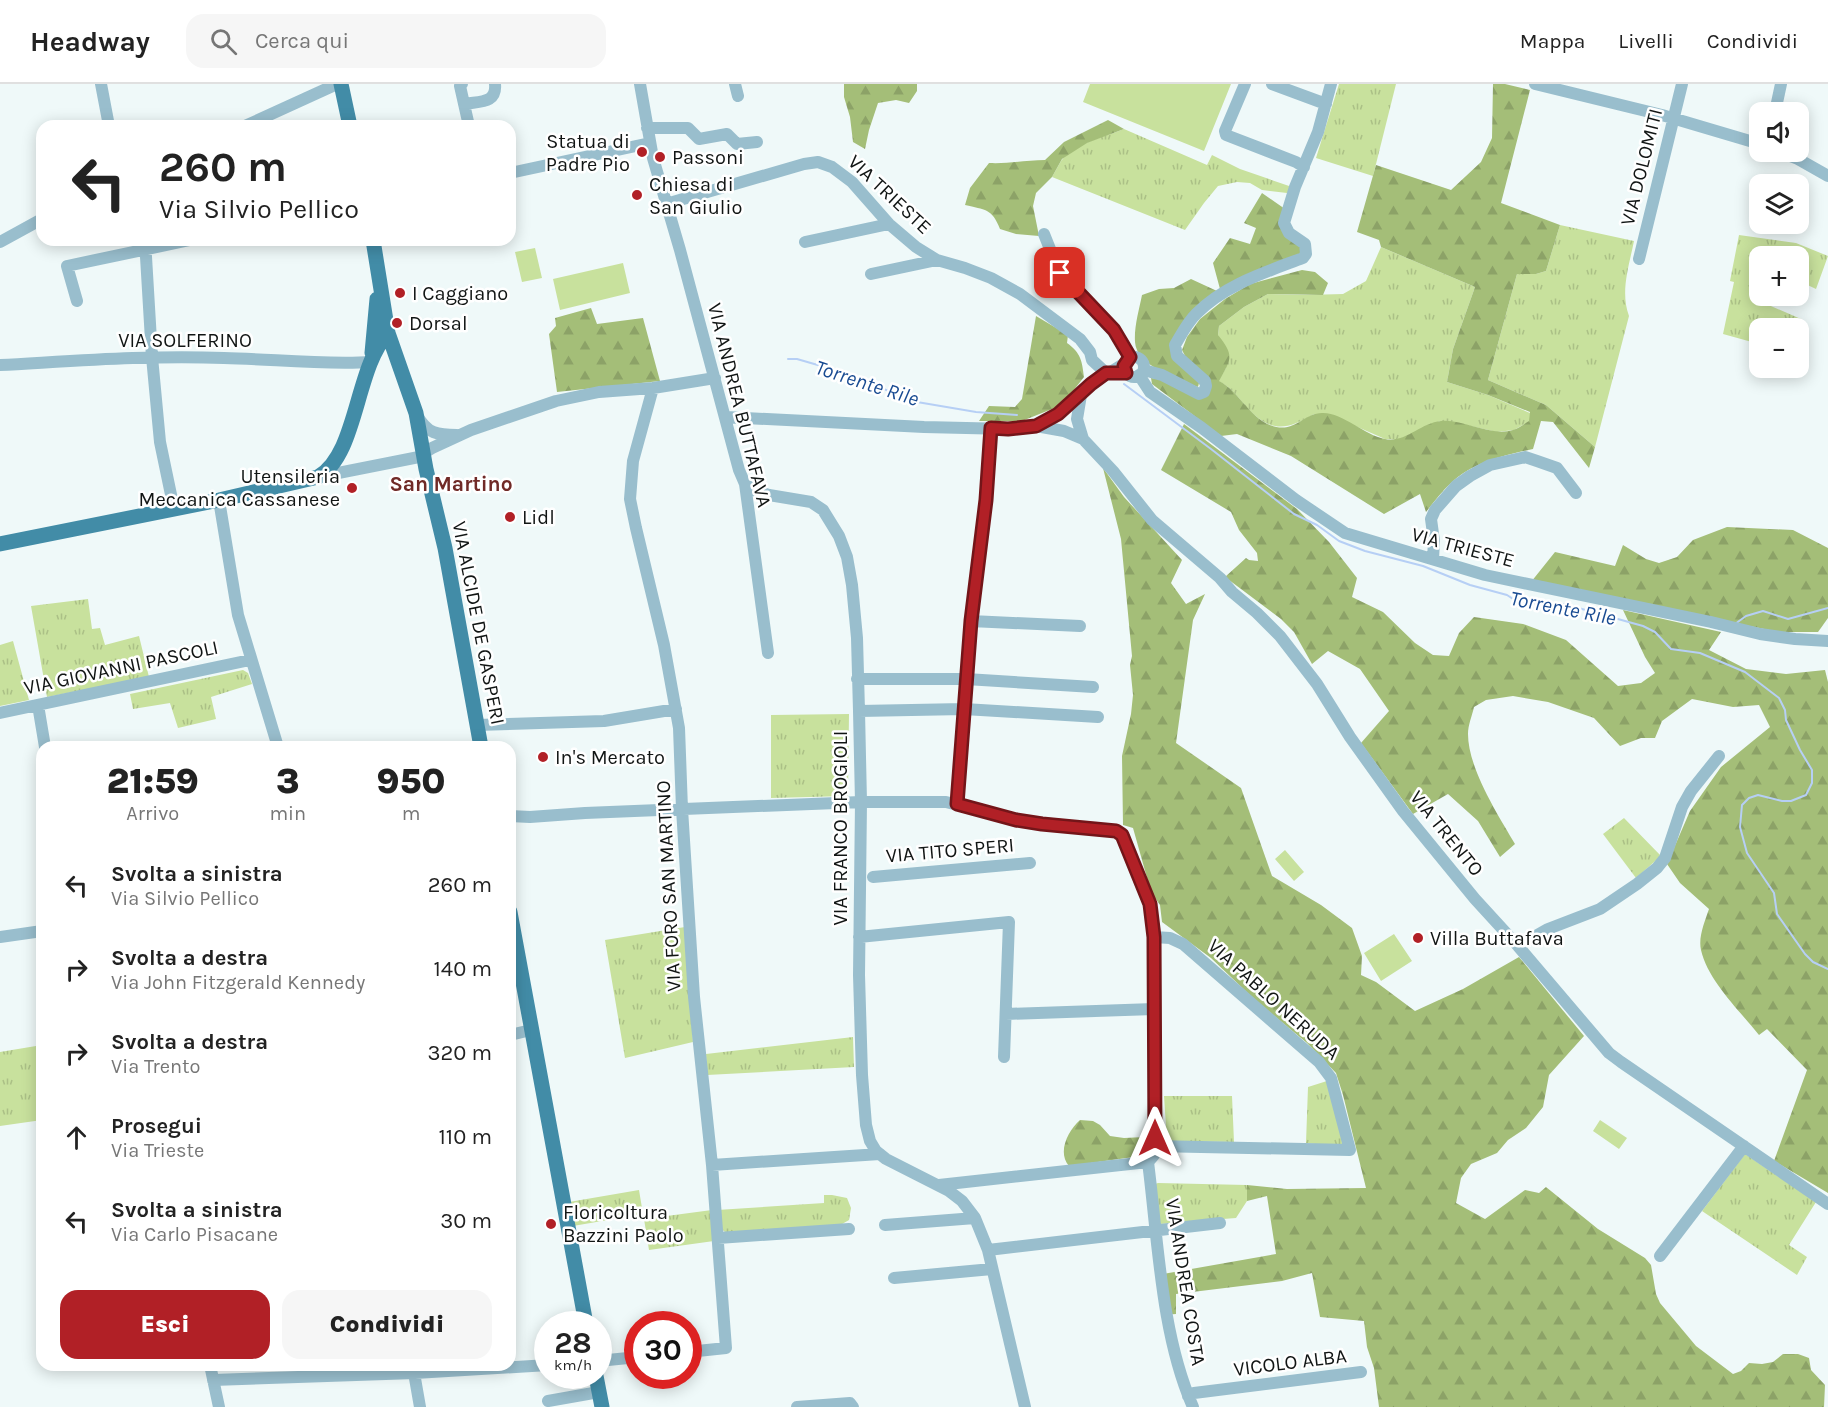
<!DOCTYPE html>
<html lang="it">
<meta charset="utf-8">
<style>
body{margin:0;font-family:Karla,sans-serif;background:#f6f6f6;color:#222;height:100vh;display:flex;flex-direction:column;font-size:22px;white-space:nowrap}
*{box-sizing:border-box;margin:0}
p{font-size:20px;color:#767676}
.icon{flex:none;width:33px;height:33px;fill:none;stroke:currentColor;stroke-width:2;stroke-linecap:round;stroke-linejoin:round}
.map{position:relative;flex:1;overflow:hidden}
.sheet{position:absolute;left:36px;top:657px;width:480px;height:630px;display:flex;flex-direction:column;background:#fff;border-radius:18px;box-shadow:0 3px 15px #0003}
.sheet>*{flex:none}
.top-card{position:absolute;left:36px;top:36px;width:480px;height:126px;border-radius:18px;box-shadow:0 3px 15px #0003;background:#fff;color:#222;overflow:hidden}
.buttons{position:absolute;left:1749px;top:18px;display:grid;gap:12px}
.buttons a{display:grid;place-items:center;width:60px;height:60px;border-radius:12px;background:#fff;box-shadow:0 3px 15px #0003;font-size:30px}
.speed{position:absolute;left:534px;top:1227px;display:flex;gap:12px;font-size:30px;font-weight:700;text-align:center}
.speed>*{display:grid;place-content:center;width:78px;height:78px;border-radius:50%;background:#fff;box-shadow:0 3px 15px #0003;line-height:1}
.speed small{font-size:15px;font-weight:400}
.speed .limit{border:9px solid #d22;background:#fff;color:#111}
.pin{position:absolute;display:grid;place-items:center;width:51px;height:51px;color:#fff;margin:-26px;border-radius:12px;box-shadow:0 3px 9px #0006}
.me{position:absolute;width:66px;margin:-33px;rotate:0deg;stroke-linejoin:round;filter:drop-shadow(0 0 4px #0008)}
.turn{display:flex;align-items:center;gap:21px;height:126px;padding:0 24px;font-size:27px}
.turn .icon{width:78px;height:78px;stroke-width:2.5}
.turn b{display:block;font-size:42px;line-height:51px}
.eta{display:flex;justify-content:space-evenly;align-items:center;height:102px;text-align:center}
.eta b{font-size:36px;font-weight:800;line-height:42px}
.primary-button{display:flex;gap:12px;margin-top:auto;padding:12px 24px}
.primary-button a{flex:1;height:69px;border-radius:18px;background:#b12026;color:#fff;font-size:24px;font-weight:800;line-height:69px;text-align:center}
.primary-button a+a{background:#f6f6f6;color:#222}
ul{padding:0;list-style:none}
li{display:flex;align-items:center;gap:18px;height:84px;padding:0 24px}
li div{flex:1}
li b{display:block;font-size:22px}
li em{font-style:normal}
header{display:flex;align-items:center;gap:36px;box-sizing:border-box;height:84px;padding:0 30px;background:#fff;border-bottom:2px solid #e0e0e0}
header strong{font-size:28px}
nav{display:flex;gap:33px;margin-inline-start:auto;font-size:21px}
.search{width:420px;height:54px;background:#f6f6f6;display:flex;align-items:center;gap:15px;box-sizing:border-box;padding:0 21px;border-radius:18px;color:#767676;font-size:22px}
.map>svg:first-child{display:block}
.grass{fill:url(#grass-tufts)}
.forest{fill:url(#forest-firs)}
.garden{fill:#c8e19d}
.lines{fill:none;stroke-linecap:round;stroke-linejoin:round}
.stream{stroke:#b6cff5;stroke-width:2}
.minor{stroke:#99becd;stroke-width:12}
.major{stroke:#428ca7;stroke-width:15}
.route-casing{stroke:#731519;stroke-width:15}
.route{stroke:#b12026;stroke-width:10}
.poi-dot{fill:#b12026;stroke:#fff;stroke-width:2}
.labels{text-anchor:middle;stroke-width:5;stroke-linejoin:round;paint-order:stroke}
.poi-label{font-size:20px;fill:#111514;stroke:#fff;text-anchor:start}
.street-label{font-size:20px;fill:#111514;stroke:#fff}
.water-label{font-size:21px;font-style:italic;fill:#194b92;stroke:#fff}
.neighbourhood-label{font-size:21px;font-weight:bold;fill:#702a27;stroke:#fff}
</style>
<header>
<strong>Headway</strong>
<div class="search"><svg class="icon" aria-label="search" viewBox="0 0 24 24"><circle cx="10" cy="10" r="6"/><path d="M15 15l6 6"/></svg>Cerca qui</div>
<nav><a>Mappa</a><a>Livelli</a><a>Condividi</a></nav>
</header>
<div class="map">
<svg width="1828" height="1323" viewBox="0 0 1828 1323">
<defs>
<pattern id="grass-tufts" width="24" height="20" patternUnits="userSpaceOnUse" patternTransform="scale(1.5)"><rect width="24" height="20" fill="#c8e19d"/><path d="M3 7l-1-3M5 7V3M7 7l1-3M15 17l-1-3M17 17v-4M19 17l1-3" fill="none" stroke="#abc086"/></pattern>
<pattern id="forest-firs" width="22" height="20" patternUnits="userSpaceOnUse" patternTransform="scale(1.5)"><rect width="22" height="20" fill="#a4be78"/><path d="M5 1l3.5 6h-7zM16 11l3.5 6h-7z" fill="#8ca267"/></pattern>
</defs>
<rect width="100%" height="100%" fill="#eff9f9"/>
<path class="grass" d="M1339 0H1396L1373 92 1316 74Z
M1124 45 1207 81 1212 71 1240 85 1292 103 1287 109 1262 106 1250 99 1237 98 1218 102 1204 119 1185 146 1052 93C1055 88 1058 82 1061 77 1075 59 1104 53 1124 45Z
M1560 141 1634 157C1629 182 1620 208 1629 232L1595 363 1546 321 1488 296 1517 190H1536L1546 187Z
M1739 151 1796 159 1828 172 1816 205 1799 197 1798 172H1760V212H1767L1764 219 1801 235 1798 244H1760L1759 260 1723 250 1734 198 1730 197Z
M1381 163 1475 203 1453 265 1447 298 1488 311 1530 329V337L1514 346 1497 348 1457 339 1440 337 1400 355H1385L1353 341 1314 330C1283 349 1267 347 1243 319 1236 310 1229 302 1218 297L1226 284 1218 251 1219 242 1244 223 1268 210 1306 211 1343 210 1366 197Z
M88 515 92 545 100 544 105 561 139 552 149 593 47 613 31 522Z
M13 557 29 616 0 622V561Z
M243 586 248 589 252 600 211 613 216 635 178 644 170 619 133 625 130 610Z
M849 630 848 712 771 714V631Z
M1624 734 1661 772 1636 794 1603 750Z
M685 843 693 958 625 974 605 856Z
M853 953 854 983 707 991 706 970Z
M42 961V1036L0 1042V968Z
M1327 997 1344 1063 1306 1059 1308 1003Z
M1164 1012H1232L1234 1058 1167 1057Z
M1745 1070 1816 1118 1789 1161 1807 1173 1797 1191 1702 1127Z
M1158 1099 1247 1101V1117L1236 1134 1160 1140 1152 1101Z
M639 1106 643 1130 573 1142 569 1118Z
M824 1111H832L847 1114 851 1124 849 1136 837 1143 727 1150 721 1144 717 1126 824 1119Z
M712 1126 714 1157 649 1166 644 1135Z"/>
<path class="forest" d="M844 0H917V7L909 19 896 16 878 19 869 46 865 65 853 58 850 33 844 13Z
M1493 0H1505L1530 6 1501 119 1560 141 1546 187 1536 190H1517L1488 296 1546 321 1595 363 1589 384 1553 338 1541 337 1533 365C1505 371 1473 378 1451 399 1442 407 1434 418 1426 428L1420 410 1384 430 1291 372 1237 350 1221 352 1152 300 1151 294 1158 295 1205 311 1182 266 1187 253 1200 235 1225 215 1250 200 1302 186 1315 188 1328 199 1323 211 1268 210 1244 223 1219 242 1218 251C1235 272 1231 275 1219 297 1239 307 1248 332 1270 341 1294 351 1303 329 1322 329 1342 328 1364 351 1385 355 1406 359 1420 339 1441 337 1465 335 1489 353 1513 346 1519 344 1524 340 1529 337L1530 328 1488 311 1447 298 1453 265 1475 203 1381 163 1379 156 1357 148 1376 81 1451 106 1481 78 1492 54Z
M1108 36 1124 45 1087 59 1062 75 1052 93 1036 109 1033 122 1039 152 1016 150 1000 145C992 124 985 126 965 121L970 104 989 79C1008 80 1026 76 1045 76L1064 58Z
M1262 109 1285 125 1282 139 1303 162 1304 169 1220 205 1213 179 1230 154 1250 160 1256 144 1244 139Z
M1191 195 1217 207 1171 263 1199 299 1198 303C1179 295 1136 282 1135 258 1134 243 1139 226 1142 211L1159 205 1174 204Z
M591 224 597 240 643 234 660 297 557 308 549 250 556 242 555 234Z
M1036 232 1068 251 1067 259C1081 269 1082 277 1084 293L1062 321 1022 337H979L989 322 1015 323 1022 315Z
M1184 340 1297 425 1329 458 1357 494 1352 513 1383 528 1415 559 1433 571 1449 572 1459 549 1474 533 1523 540 1566 556 1618 602 1641 599 1655 589 1645 573 1623 526 1721 548 1709 566 1746 585 1786 590 1825 586 1828 598V1109L1774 1077 1807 986 1767 945 1759 951C1740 927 1708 897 1701 866 1698 853 1705 837 1709 825L1680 799 1667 780 1690 727 1721 683 1770 643 1759 621 1733 623 1692 615 1662 637 1655 654H1641L1620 662 1594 634 1548 618 1513 612 1486 616 1474 623C1472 632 1468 641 1468 650 1468 684 1498 731 1515 760L1500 773 1478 737 1448 710 1413 730 1361 659 1389 627 1360 585 1328 567 1312 580 1294 548 1281 535 1225 493 1246 474 1249 476 1258 477 1257 469 1239 446 1231 428 1161 386Z
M1103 384 1124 413 1182 476 1171 499 1186 520 1205 510 1193 536 1176 659 1241 704 1272 792 1321 821 1352 844 1362 872 1361 891 1376 898 1415 927 1463 905 1519 873 1584 952 1549 991 1543 1023 1526 1044 1508 1056 1497 1069 1471 1080 1461 1094 1456 1119 1485 1135 1525 1106 1539 1109 1546 1103 1598 1145 1645 1174 1651 1181 1656 1210 1660 1219 1696 1262 1733 1290 1741 1287 1749 1279 1762 1280 1773 1278 1783 1270H1798L1809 1274 1811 1286 1825 1301 1824 1323H1379L1374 1284 1367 1263 1364 1237 1320 1233 1312 1189 1282 1197 1176 1210V1230L1163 1231V1190L1276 1170 1267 1112 1247 1117V1101L1287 1105 1366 1104 1343 1011 1336 989 1307 959 1255 916 1211 874 1162 838 1160 821 1151 808 1133 744 1123 741 1122 672 1131 630 1133 611 1130 581 1132 572 1121 455Z
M1727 443 1793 446 1828 464V534L1818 548H1779L1531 498 1555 468 1615 482 1623 461 1646 475 1659 479 1677 473 1693 456Z
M1080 1036 1093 1037 1100 1041 1110 1052 1124 1054 1145 1053 1147 1063 1141 1072 1069 1082C1057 1068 1068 1047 1080 1036Z"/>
<path class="garden" d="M1090 0H1231L1204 67 1083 18Z
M535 164 542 194 522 198 515 168Z
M623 179 630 209 560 226 553 195Z
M1285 766 1304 788 1294 797 1275 775Z
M1394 850 1412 877 1381 897 1364 869Z
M1600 1036 1627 1054 1619 1065 1593 1047Z"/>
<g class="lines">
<path class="stream" d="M788 275H797L835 286 917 318 976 328 1017 331
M1124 300 1211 365 1294 430 1317 441 1339 457 1365 467 1423 482 1470 501 1507 511 1519 519 1564 520 1643 542 1655 548 1671 565 1700 569 1745 588 1779 614 1785 626 1786 636 1800 666 1812 686V699L1806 711 1791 717H1782L1758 711 1749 714 1742 721 1740 743 1747 769 1774 809 1777 830 1805 870 1813 878 1828 885
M1735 540 1746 532 1763 527 1788 535 1828 524"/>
<path class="minor" d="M101 0 109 42
M462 0 460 2 469 42
M640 0 653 74 680 166 739 386 745 400 768 569
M735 0 738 12
M1245 0 1225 47 1226 51 1296 78 1304 83
M1272 0 1326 20
M1535 0 1662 31 1760 60
M464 20C479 17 497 20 495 0
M1775 28 1781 0
M245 42 337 0
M647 44H688L699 55 727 50 737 60 757 58
M1780 68 1798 75 1828 92
M510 89 650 59
M666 120 804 80 818 78 832 83 852 98 889 140 916 163 937 176 965 184 991 194 1020 210 1080 255 1090 268 1092 276 1106 289H1126
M1044 150 1060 190 1114 246 1130 273
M145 156 152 273 160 358 174 425
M0 158 42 135
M805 158 889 140
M1639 175 1682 0
M871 190 937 176
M77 217 67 182 190 156
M1124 283a10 10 0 1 1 20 0a10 10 0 1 1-20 0Z
M0 281C75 277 149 271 224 274 273 275 322 281 371 278
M1144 286 1162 291 1199 310 1204 308 1206 302 1205 297 1177 272 1175 261C1181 251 1187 239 1196 230 1224 201 1266 188 1303 174L1306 170 1305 160 1289 149 1284 139 1295 103 1318 48 1331 0
M1139 291 1150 308 1202 344 1296 416 1345 449 1485 491 1711 538 1760 550 1795 555 1828 557
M653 304 633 377 630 415 636 444 664 561 679 644 682 725 694 913 712 1081 726 1264 688 1268
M1081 311 1077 335 1083 355 1113 387 1152 436 1220 494 1232 508 1257 529 1280 552 1317 600 1350 653 1403 727 1475 815 1518 862 1609 969 1621 978 1828 1120
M417 331C427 350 438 351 457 351
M726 333 924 343 1008 345 1036 342 1064 347 1083 355
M1036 342 1058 330 1091 300 1125 279
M318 393 424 372 427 367 432 364 471 346 556 317 599 308 653 304 715 294
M745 400 756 407 769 411 811 418 823 426 839 452 847 473 852 501 857 554 859 627 861 718 859 891 862 991 866 1041 870 1057 876 1067 886 1075 949 1107 962 1117 975 1134 988 1166 1025 1323
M219 416 238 531 278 663
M1433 475 1434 457 1431 435 1435 426 1456 402 1470 392 1490 381 1525 373 1537 377 1557 384 1576 409
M971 537 1080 542
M857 595H966L1093 603
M38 621 45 663
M859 627 964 625 1098 633
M0 629 250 576
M477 641 604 637 676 625
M957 720 971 537 986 416 991 344
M510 732 530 733 585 729 861 718H946L1016 736 1116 747 1123 751 1150 821 1154 853V1071L1148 1078 939 1101
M873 793 1030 779
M0 853 42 847
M859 853 1009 838 1004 973
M1518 862 1548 845 1600 825 1637 800 1657 784 1665 774 1682 723 1691 707 1719 672
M1006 930 1154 925
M510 951 531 946
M1154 1062 1350 1066 1331 994 1319 978 1183 860 1170 854 1154 853
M1148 1078C1158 1156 1161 1251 1193 1323
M712 1081 880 1070
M885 1141 975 1134
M718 1154 849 1145
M988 1166 1220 1139
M1660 1172 1744 1062
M894 1194 992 1185
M598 1277 638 1273
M210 1281 219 1323
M413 1283 420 1323
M213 1296 415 1289 548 1281
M1188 1312 1194 1309 1361 1288
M548 1317 599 1308
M797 1323 850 1319 853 1323"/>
<path class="major" d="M341 0 350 42
M373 156 388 249 416 329 426 385 445 464 481 663
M372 269 377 215
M0 460 219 416 318 393C358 370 355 284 388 249
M510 828 586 1240
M596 1292 602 1323"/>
</g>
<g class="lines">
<g class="route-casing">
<path id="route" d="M1060 189 1114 246 1130 273 1124 282 1126 289H1106L1091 300 1058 330 1036 342 1008 345 991 344 986 416 971 537 957 720 1016 736 1042 740 1116 747 1122 751 1150 820 1154 853 1155 1054"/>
</g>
<use href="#route" class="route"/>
</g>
<g class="poi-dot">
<circle cx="642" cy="68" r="6"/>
<circle cx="660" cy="73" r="6"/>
<circle cx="637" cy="111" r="6"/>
<circle cx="400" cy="209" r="6"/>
<circle cx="397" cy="239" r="6"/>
<circle cx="352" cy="404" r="6"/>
<circle cx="510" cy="433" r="6"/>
<circle cx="543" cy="673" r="6"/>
<circle cx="1418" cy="854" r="6"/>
<circle cx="551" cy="1140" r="6"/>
</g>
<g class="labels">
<g class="poi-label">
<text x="630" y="64" text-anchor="end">Statua di<tspan x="630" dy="23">Padre Pio</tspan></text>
<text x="672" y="80">Passoni</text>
<text x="649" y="107">Chiesa di<tspan x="649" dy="23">San Giulio</tspan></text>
<text x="412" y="216">I Caggiano</text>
<text x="409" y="246">Dorsal</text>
<text x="340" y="399" text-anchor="end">Utensileria<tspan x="340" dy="23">Meccanica Cassanese</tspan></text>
<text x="522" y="440">Lidl</text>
<text x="555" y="680">In's Mercato</text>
<text x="1430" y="861">Villa Buttafava</text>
<text x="563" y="1135">Floricoltura<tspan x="563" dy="23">Bazzini Paolo</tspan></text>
</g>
<g class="street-label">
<text transform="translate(1641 83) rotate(-76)" y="7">VIA DOLOMITI</text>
<text transform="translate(890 110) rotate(43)" y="7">VIA TRIESTE</text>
<text x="185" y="263">VIA SOLFERINO</text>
<text transform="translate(740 321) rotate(76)" y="7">VIA ANDREA BUTTAFAVA</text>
<text transform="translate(1463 463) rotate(15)" y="7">VIA TRIESTE</text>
<text transform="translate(479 539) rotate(79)" y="7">VIA ALCIDE DE GASPERI</text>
<text transform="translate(121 583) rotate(-12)" y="7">VIA GIOVANNI PASCOLI</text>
<text transform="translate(840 744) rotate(-90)" y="7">VIA FRANCO BROGIOLI</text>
<text transform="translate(1447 749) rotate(51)" y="7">VIA TRENTO</text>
<text transform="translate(950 766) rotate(-5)" y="7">VIA TITO SPERI</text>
<text transform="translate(668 802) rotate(-93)" y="7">VIA FORO SAN MARTINO</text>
<text transform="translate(1274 915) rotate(42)" y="7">VIA PABLO NERUDA</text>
<text transform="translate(1186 1198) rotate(81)" y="7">VIA ANDREA COSTA</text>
<text transform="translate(1290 1278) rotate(-7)" y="7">VICOLO ALBA</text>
</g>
<g class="water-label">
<text transform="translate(867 299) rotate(18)" y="7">Torrente Rile</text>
<text transform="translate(1563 524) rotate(11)" y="7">Torrente Rile</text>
</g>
<g class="neighbourhood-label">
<text x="451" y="407">San Martino</text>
</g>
</g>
</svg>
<div class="buttons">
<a><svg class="icon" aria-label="sound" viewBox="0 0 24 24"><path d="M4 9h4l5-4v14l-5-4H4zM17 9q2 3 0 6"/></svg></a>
<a><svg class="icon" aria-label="layers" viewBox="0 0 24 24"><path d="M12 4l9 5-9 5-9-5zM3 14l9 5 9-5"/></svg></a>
<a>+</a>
<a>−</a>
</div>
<div class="speed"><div>28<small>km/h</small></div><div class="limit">30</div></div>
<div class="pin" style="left:1060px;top:189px;background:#d93025"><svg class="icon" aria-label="arrive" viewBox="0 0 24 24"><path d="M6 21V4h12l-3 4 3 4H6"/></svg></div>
<svg class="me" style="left:1155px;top:1054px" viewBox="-20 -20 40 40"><path d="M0-17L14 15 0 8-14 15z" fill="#b12026" stroke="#fff" stroke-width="4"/></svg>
<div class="top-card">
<div class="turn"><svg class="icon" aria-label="left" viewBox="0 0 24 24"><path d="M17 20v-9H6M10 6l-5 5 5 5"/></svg><div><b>260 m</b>Via Silvio Pellico</div></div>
</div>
<section class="sheet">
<div class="eta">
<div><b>21:59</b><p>Arrivo</p></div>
<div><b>3</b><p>min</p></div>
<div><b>950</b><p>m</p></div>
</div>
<ul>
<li><svg class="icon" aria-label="left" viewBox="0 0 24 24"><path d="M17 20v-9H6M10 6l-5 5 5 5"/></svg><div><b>Svolta a sinistra</b><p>Via Silvio Pellico</p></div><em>260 m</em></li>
<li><svg class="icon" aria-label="right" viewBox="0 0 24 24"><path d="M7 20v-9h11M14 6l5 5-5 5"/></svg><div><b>Svolta a destra</b><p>Via John Fitzgerald Kennedy</p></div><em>140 m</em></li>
<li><svg class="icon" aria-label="right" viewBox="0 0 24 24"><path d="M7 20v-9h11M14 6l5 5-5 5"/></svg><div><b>Svolta a destra</b><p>Via Trento</p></div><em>320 m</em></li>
<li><svg class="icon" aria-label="ahead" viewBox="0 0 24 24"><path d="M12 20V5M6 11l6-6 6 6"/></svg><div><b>Prosegui</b><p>Via Trieste</p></div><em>110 m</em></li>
<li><svg class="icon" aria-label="left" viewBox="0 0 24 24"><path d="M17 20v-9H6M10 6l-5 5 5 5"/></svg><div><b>Svolta a sinistra</b><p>Via Carlo Pisacane</p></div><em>30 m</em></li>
</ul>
<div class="primary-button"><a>Esci</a><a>Condividi</a></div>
</section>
</div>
